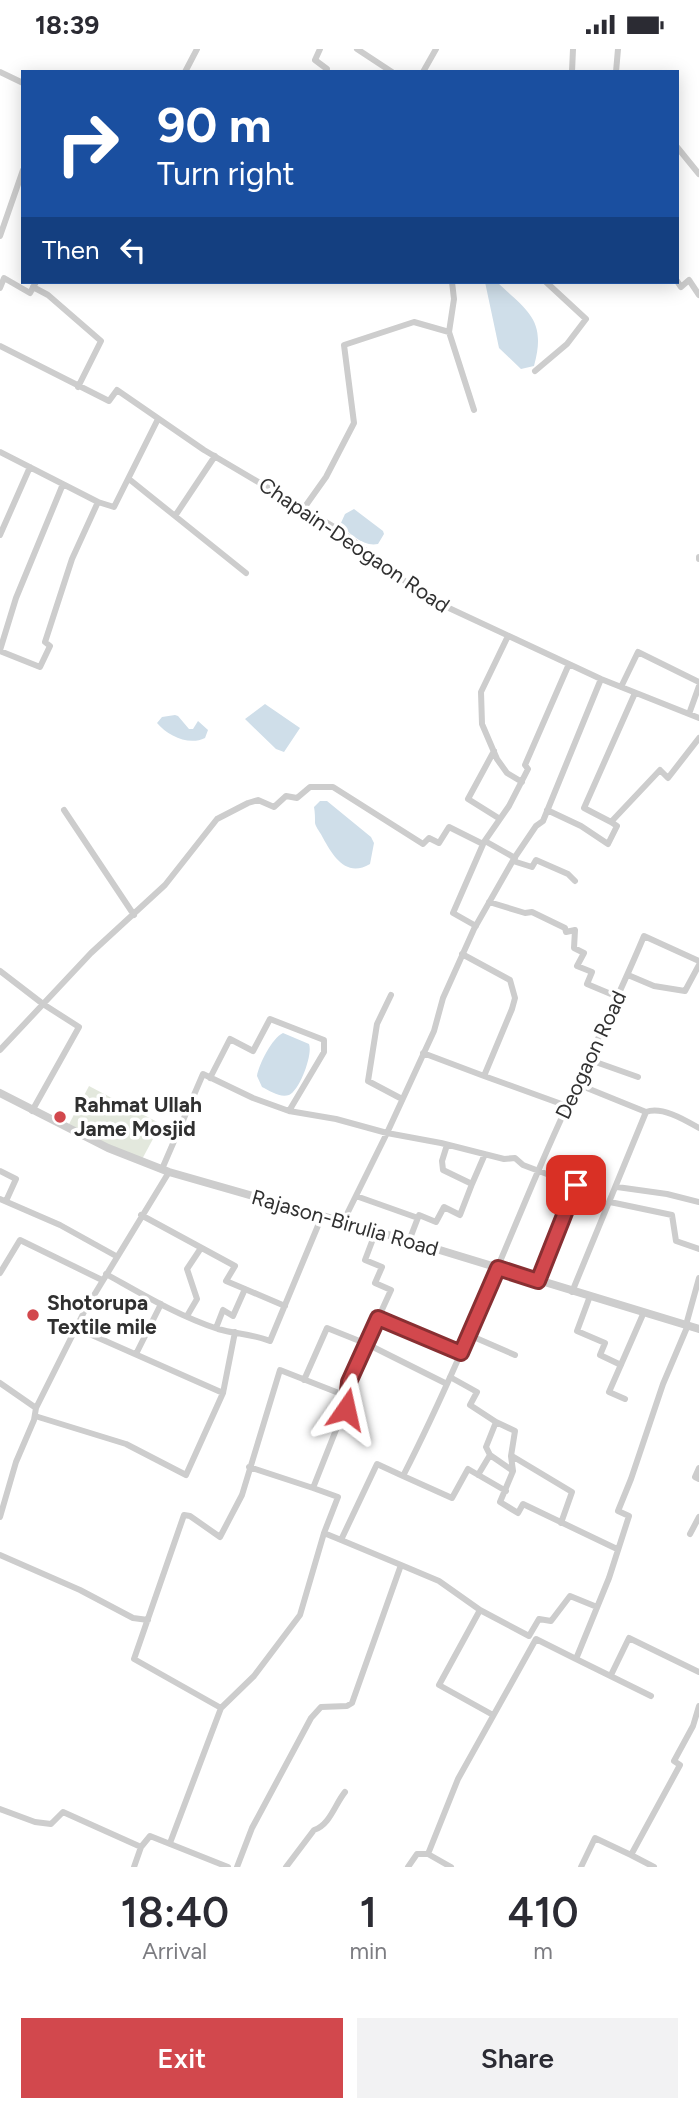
<!DOCTYPE html>
<style>
body{margin:0;font-family:Figtree,sans-serif;background:#f2f2f3;color:#2b2b33;height:100vh;display:flex;flex-direction:column;font-size:26px;white-space:nowrap}
*{box-sizing:border-box;margin:0}
p{font-size:23px;color:#7c7c81}
.icon{flex:none;width:38px;height:38px;fill:none;stroke:currentColor;stroke-width:2;stroke-linecap:round;stroke-linejoin:round}
.map{position:relative;height:1818px;overflow:hidden}
.sheet{display:flex;flex-direction:column;background:#fff;flex:1}
.sheet>*{flex:none}
.hud{position:absolute;left:21px;top:21px;width:658px;height:214px;border-radius:0px;box-shadow:0 4px 18px #0003;background:#1a4fa0;color:#fff;overflow:hidden}
.pin{position:absolute;display:grid;place-items:center;width:60px;height:60px;color:#fff;margin:-30px;border-radius:14px;box-shadow:0 4px 10px #0006}
.me{position:absolute;width:77px;margin:-38px;rotate:11deg;stroke-linejoin:round;filter:drop-shadow(0 0 5px #0008)}
.turn{display:flex;align-items:center;gap:24px;height:147px;padding:0 21px;font-size:32px}
.turn .icon{width:91px;height:91px;stroke-width:2.5}
.turn b{display:block;font-size:49px;line-height:60px}
.then{display:flex;align-items:center;height:66px;padding:0 21px;background:#0003;gap:14px;font-size:26px}
.eta{display:flex;justify-content:space-evenly;align-items:center;height:119px;text-align:center}
.eta b{font-size:42px;font-weight:600;line-height:49px}
.button{display:flex;gap:14px;margin-top:auto;padding:14px 21px}
.button a{flex:1;height:80px;border-radius:0px;background:#d2484d;color:#fff;font-size:28px;font-weight:600;line-height:80px;text-align:center}
.button a+a{background:#f2f2f3;color:#2b2b33}
.status{display:flex;justify-content:space-between;align-items:center;height:49px;padding:0 35px;background:#fff;direction:ltr}
.status svg{height:19px;fill:currentColor}
.map>svg:first-child{display:block}
.green{fill:#e3e8dd}
.water{fill:#cfdee9}
.lines{fill:none;stroke-linecap:round;stroke-linejoin:round}
.minor{stroke:#cdcdcd;stroke-width:6}
.tertiary{stroke:#cdcdcd;stroke-width:8}
.route-casing{stroke:#882f32;stroke-width:18}
.route{stroke:#d2484d;stroke-width:12}
.poi-dot{fill:#d2484d;stroke:#fff;stroke-width:2.5}
.labels{text-anchor:middle;stroke-width:7;stroke-linejoin:round;paint-order:stroke}
.street-label{font-size:21px;fill:#303030;stroke:#fff}
.poi-label{font-size:21px;font-weight:bold;fill:#303030;stroke:#fff;text-anchor:start}
</style>
<div class="status"><b>18:39</b><svg viewBox="0 0 49 12"><path d="M0 12V9h3v3zM5 12V6h3v6zM10 12V3h3v9zM15 12V0h3v12zM26 1h20v11H26zM47 4h2v5h-2z"/></svg></div>
<div class="map">
<svg width="699" height="1818" viewBox="0 0 699 1818">
<rect width="100%" height="100%" fill="#fff"/>
<path class="green" d="M89 1037 161 1075 140 1114 68 1077Z"/>
<path class="water" d="M485 233H497C527 262 547 270 534 317L521 320 499 299Z
M354 460 383 482 384 485 378 495C363 498 351 485 340 476L345 465Z
M265 655 300 679 284 703 276 700 245 670Z
M175 666 178 667 189 680H193L198 672 208 681 205 689C189 697 168 687 157 674L162 668Z
M320 752H327L371 788 374 794 370 815C346 829 333 807 323 789 321 784 316 779 315 774 315 769 315 763 314 758Z
M283 984 309 995C313 1005 300 1041 289 1046 280 1049 270 1042 262 1038L257 1027C259 1015 272 989 283 984Z"/>
<g class="lines">
<path class="minor" d="M320 0 315 11 327 20 326 23
M357 0 392 23
M0 23 23 34
M185 23 197 0
M423 23 436 0
M572 23 573 0
M616 23 618 0
M677 98 699 125
M0 187 23 121
M677 232 681 238 689 231 699 246
M33 238 48 246 101 292 78 338
M0 239 4 229 30 244 36 233
M449 283 474 361
M0 297 109 352 117 341 204 401 341 482 406 533 436 553 601 630 699 669
M535 322 567 295 586 270 546 233
M0 403 98 453 72 510 45 593 50 597 40 618 0 602
M129 430 175 467 215 407
M98 453 114 458 158 370
M304 459 326 428 354 374 344 296 414 273 449 283 454 250 452 233
M175 467 246 524
M0 486 30 418
M699 508V510
M508 587 481 643 482 675 497 710 507 724 522 733
M0 601 16 549 63 435
M621 638 638 603 699 633
M635 644 584 759 611 773 660 721 668 729 699 689
M689 665 699 637
M494 702 468 750 500 770
M64 761 134 866
M547 761 581 777 608 795 617 777 611 773
M485 792 515 809
M513 812 532 818 536 811 568 825 575 832
M489 853 525 864 532 863 565 879 566 883 575 881 574 899 584 904 577 917 592 923 587 935 618 948
M476 877 453 864 484 793 509 757 528 720 525 716 569 615
M462 905 510 931 515 949 512 960 484 1027 567 1057
M0 922 43 955 79 978 32 1062
M628 926 654 937 685 942 699 916
M391 946 377 975 368 1032 402 1050
M0 1001 91 904 165 836 217 770 248 754 258 751 274 758 286 747 297 749 310 738H333L423 795 429 789 439 794 449 778 483 795
M423 1004 484 1027
M590 1011 638 1028
M210 1029 230 990 253 1002 270 970 324 991V1003L289 1062
M646 1063C662 1057 685 1071 699 1079
M162 1120 203 1025 253 1049 289 1062 336 1070 387 1084 441 1094 504 1110 515 1109 523 1116 576 1136 538 1232
M0 1122 16 1130 6 1152
M472 1135 485 1105
M617 1138 667 1145 699 1153
M356 1147 418 1169
M0 1150 60 1176 116 1207
M610 1153 672 1166 676 1192 699 1200
M141 1166 235 1217 226 1232 245 1240 233 1267 223 1261 216 1279
M343 1173 387 1084 434 982 443 949 474 880 515 808 536 777 543 772 601 630
M409 1192 419 1166 436 1173 444 1158 460 1166 472 1135 443 1121 442 1112 447 1096
M0 1224 20 1191 102 1231
M106 1225C142 1245 178 1267 218 1280 235 1285 253 1285 270 1292L322 1167
M245 1240 285 1257
M572 1243 646 1063 577 1035
M590 1247 577 1282 605 1294 600 1306 621 1316
M187 1267 197 1250 187 1220 201 1199
M378 1269 461 1304
M686 1276 699 1229
M469 1286 515 1306
M136 1305 161 1255
M450 1328 477 1343 470 1356 496 1373
M304 1331 327 1279 367 1295 447 1335
M0 1334 36 1359 34 1371 16 1413 0 1468
M223 1344 235 1283
M349 1348 347 1342 349 1333 391 1241 375 1234 382 1218 365 1211 376 1182
M625 1350 609 1343 644 1263
M36 1359 85 1261 169 1123
M35 1367 126 1395 186 1426 223 1344 76 1279
M512 1407 572 1443 561 1474
M249 1418 313 1439
M699 1419 695 1428 699 1430
M513 1422 511 1407 515 1382 496 1373 486 1398 490 1406 513 1422 500 1453 518 1464 523 1455 617 1500
M478 1426 490 1406
M403 1427 452 1449 468 1420 506 1442
M324 1484 341 1491
M690 1485 699 1468
M0 1506 80 1541 133 1569 148 1571
M401 1516 439 1532 480 1561
M576 1610 651 1647
M611 1626 629 1589 699 1623
M493 1666 439 1636 480 1561 529 1587 539 1570 551 1572 570 1547 597 1558
M0 1760 35 1773 51 1775 63 1763 141 1798 134 1818
M170 1794 221 1659 134 1610 184 1466 190 1467 220 1488 242 1446 280 1321 349 1348 313 1439 338 1448 324 1484 300 1566 254 1627 221 1659
M141 1798 150 1787 228 1818
M428 1805 458 1730 536 1590 576 1610 609 1529 629 1467 618 1462 631 1430 663 1335 688 1276
M237 1818 252 1779 311 1669 321 1658 347 1657 352 1654 401 1516 341 1491 377 1415 403 1427C454 1327 495 1223 539 1120 572 1042 611 966 644 887L699 912
M286 1818 314 1781C330 1776 335 1755 345 1743
M408 1818 417 1805H428L451 1818
M581 1818 595 1789 631 1806
M654 1818 631 1806 680 1716 674 1712 693 1677 699 1657"/>
<path class="tertiary" d="M0 1044 108 1099 169 1123 420 1195 699 1280"/>
</g>
<g class="lines">
<g class="route-casing">
<path id="route" d="M346 1360 349 1333 378 1269 461 1304 498 1219 538 1232 576 1136"/>
</g>
<use href="#route" class="route"/>
</g>
<g class="poi-dot">
<circle cx="60" cy="1068" r="7"/>
<circle cx="33" cy="1266" r="7"/>
</g>
<g class="labels">
<g class="street-label">
<text transform="translate(354 496) rotate(34)" y="7">Chapain-Deogaon Road</text>
<text transform="translate(591 1006) rotate(-65)" y="7">Deogaon Road</text>
<text transform="translate(345 1174) rotate(16)" y="7">Rajason-Birulia Road</text>
</g>
<g class="poi-label">
<text x="74" y="1063">Rahmat Ullah<tspan x="74" dy="24">Jame Mosjid</tspan></text>
<text x="47" y="1261">Shotorupa<tspan x="47" dy="24">Textile mile</tspan></text>
</g>
</g>
</svg>
<div class="pin" style="left:576px;top:1136px;background:#d93025"><svg class="icon" aria-label="arrive" viewBox="0 0 24 24"><path d="M6 21V4h12l-3 4 3 4H6"/></svg></div>
<svg class="me" style="left:346px;top:1360px" viewBox="-20 -20 40 40"><path d="M0-17L14 15 0 8-14 15z" fill="#d2484d" stroke="#fff" stroke-width="4"/></svg>
<div class="hud">
<div class="turn"><svg class="icon" aria-label="right" viewBox="0 0 24 24"><path d="M7 20v-9h11M14 6l5 5-5 5"/></svg><div><b>90 m</b>Turn right</div></div>
<div class="then">Then<svg class="icon" aria-label="left" viewBox="0 0 24 24"><path d="M17 20v-9H6M10 6l-5 5 5 5"/></svg></div>
</div>
</div>
<section class="sheet">
<div class="eta">
<div><b>18:40</b><p>Arrival</p></div>
<div><b>1</b><p>min</p></div>
<div><b>410</b><p>m</p></div>
</div>
<div class="button"><a>Exit</a><a>Share</a></div>
</section>
